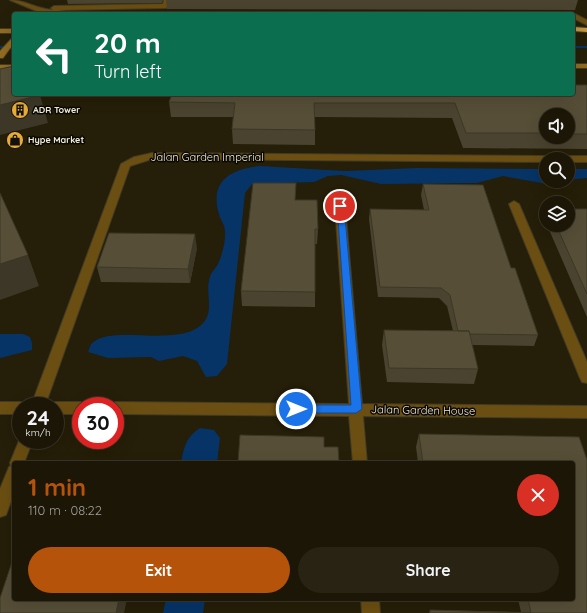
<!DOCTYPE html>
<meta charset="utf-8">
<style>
body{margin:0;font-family:Quicksand,sans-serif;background:#292314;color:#f1f3f6;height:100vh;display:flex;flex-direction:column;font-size:15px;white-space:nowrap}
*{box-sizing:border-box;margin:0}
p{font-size:13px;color:#a09f9b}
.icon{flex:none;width:22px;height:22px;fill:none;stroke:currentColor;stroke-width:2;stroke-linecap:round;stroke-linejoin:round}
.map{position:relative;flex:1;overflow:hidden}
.details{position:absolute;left:12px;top:461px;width:563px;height:140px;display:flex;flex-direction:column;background:#1c1606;border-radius:4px;box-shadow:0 4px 16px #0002,0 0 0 1px #3a3528}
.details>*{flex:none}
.hud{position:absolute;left:12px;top:12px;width:563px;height:84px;border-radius:4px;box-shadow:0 4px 16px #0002,0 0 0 1px #3a3528;background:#0b6e4f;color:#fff;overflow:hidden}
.tools{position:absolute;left:539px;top:108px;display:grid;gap:8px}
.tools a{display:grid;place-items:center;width:36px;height:36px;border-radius:50%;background:#1c1606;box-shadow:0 4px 16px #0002,0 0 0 1px #3a3528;font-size:20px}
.speed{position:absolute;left:12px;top:397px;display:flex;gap:8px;font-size:20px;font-weight:700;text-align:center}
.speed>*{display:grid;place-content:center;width:52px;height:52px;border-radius:50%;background:#1c1606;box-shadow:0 4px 16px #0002,0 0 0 1px #3a3528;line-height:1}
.speed small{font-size:10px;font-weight:400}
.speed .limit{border:6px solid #d22;background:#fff;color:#111}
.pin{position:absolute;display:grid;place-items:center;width:34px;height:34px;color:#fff;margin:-17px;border:2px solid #fff;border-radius:50%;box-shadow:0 1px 4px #0007}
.me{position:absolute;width:44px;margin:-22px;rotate:90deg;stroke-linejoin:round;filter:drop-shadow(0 0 3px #0008)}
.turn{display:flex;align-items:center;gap:14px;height:84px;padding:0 16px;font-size:18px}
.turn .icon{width:52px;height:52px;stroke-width:2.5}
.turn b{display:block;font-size:28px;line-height:34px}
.round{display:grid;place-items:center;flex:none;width:42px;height:42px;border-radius:21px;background:#292314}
.head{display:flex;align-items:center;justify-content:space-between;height:68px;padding:0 16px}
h1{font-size:24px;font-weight:700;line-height:30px;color:#b45309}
.button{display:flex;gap:8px;margin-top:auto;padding:8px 16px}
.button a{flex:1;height:46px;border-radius:24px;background:#b45309;color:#fff;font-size:16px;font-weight:700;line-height:46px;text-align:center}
.button a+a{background:#292314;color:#f1f3f6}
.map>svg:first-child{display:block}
.water{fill:#063467}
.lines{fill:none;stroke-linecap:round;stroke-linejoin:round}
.stream{fill:#063467;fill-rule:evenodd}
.service-casing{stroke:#413b26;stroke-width:2}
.minor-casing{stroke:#413b26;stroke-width:2}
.secondary-casing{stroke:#413b26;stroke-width:2}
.motorway-casing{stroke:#413b26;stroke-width:2}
.service{fill:#6b4e11;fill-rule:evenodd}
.minor{fill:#6b4e11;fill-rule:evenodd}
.secondary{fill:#906b1f;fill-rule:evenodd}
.motorway{fill:#c19644;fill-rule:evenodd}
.wall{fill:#4a432f;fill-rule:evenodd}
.shaded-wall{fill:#3c3726}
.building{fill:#564e37;stroke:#3c3726}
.route{fill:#1a73e8;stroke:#114b97}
.labels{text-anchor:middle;stroke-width:3;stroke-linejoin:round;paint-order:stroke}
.far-poi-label{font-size:9px;font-weight:bold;fill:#efebdd;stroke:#0c0902;text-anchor:start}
.street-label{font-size:11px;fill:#efebdd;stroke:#0c0902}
</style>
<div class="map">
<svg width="587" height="613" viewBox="0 0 587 613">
<rect width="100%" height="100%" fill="#251e08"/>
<path class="water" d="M260 166 345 171 417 168 546 169V181H562L547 184 503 176 477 183 381 184 341 175 328 176 314 182 252 184 245 193 227 364 217 376 206 377 197 361 183 356 159 361 151 357 108 358 88 352 91 344C94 342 97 339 101 338 126 328 189 348 206 319 213 307 205 290 210 277 211 272 216 268 218 264 222 255 226 241 225 231 225 225 220 219 219 214 209 181 231 169 260 166Z
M568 169H587V178L568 180Z
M0 334H23L30 337 32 343V350L0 358Z
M200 428 214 430 220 438 217 463H181C184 447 186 437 200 428Z
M166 599H205L203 613H163Z"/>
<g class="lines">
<path class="stream" d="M0 46H14V48H0Z
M573 46H587V48H573Z"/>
<g class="service-casing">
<path id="service" d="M10 0C25 0 37 9 53 10L51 8 54 6 163 4 164 0H170L169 6 166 8 58 10 66 11 67 12 64 14 39 12Z
M256 12H567L570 14H253Z
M571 14H575L587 20V25L573 18V14Z"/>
</g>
<g class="minor-casing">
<path id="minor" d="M152 153 546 156 551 159H546V162L152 159 130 166 45 406H31L121 164 134 157Z
M568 156H587V162H568V159H563Z
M514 201 519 204 587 362V383L582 382 580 378 509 204Z
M340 203 345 206 362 404 587 406V418L363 416 367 463H353L349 416 115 414V406H109L115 402 349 404 335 206Z
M0 402H21L27 406H21V414H0Z
M55 402H81L87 406H81V414H55V406H49Z
M21 436V440H33L24 463H14V493L6 515 0 517V489L9 467 11 466 10 463Z
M361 599H379L380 613H362Z"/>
</g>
<g class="secondary-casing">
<path id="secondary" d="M0 29H14V33H0Z
M14 36V43L3 58H0V51Z
M573 64H587V68H573Z
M0 65H14V69H0Z"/>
</g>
<g class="motorway-casing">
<path id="motorway" d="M573 27 587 28V32L573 31Z"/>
</g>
<use href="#service" class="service"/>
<use href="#minor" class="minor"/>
<use href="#secondary" class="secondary"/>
<use href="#motorway" class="motorway"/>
</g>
<path class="wall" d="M67 0H163L162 3 68 4Z
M166 0H578L575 10 167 9Z
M587 85V149L463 148 452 118 315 117V145L233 144 232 129 233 117H171L169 102ZM546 115H568V137H546Z
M423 184 511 268 538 335 534 346 472 345 478 369 474 384 387 382 382 345 384 330 453 331 447 306 439 298 378 297 369 219 370 209 424 210 421 195Z
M296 200 318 229 317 244H315V307L242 306 241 291Z
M587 209V317L547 225H568Z
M197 248 190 283 101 282 97 267Z
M419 434 579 437 587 460V613H429L430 610 521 612 518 599H573V463H418L416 447Z"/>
<path class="shaded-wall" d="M40 95 48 123 0 135V105Z
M195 234 197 248 190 283 188 269Z
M28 255 39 286 0 300V264Z
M119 599H127L124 613H116Z"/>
<path class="building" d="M14 66V94H39L40 95 0 105V69Z
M573 85H587V134H568V115H546V133H466L455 103H314L315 130 232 129 235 103 169 102 172 94H573Z
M253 183H296L295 200H317L318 229H315V292L241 291Z
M423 184 483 185 511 268H515L538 335 470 334 469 331H458L450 295 441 288 380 287 370 209 429 210Z
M0 193 28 255 0 264Z
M568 209H587V294L556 225H568Z
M109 233 195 234 188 269 97 267Z
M384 330 469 331 478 369 389 368Z
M419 434 579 437 587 460V613H430V610L531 613 528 599H573V463H423Z
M240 435 324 437V447H338L339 463H238Z
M14 556V599H119L116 613H0V598Z"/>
<path class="route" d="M337 205 344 206 362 409 356 413H296L291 409 296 405H351Z"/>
<defs>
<g id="building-disc" transform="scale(0.9)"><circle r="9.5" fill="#e8ab37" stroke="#0c0902"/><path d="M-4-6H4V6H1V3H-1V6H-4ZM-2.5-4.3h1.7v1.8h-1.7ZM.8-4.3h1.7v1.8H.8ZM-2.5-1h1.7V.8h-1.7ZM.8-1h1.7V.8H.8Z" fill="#111"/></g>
<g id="shop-disc" transform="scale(0.9)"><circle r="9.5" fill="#e8ab37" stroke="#0c0902"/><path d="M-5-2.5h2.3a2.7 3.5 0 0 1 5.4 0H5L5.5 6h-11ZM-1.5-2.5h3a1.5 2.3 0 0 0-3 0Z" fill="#111"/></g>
</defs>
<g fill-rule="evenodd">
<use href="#building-disc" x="20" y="110"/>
<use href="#shop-disc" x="15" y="140"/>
</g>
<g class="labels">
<g class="far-poi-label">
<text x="33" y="113">ADR Tower</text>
<text x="28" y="143">Hype Market</text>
</g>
<g class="street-label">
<text x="207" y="161">Jalan Garden Imperial</text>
<text transform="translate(423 410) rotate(1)" y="4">Jalan Garden House</text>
</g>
</g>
</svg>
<div class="tools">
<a><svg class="icon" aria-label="sound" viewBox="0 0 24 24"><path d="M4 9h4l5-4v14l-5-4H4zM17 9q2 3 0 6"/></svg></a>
<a><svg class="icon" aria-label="search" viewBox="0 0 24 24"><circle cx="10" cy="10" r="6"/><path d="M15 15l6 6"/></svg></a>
<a><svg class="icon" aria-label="layers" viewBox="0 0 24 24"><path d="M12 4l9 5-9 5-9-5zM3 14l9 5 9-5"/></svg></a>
</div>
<div class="speed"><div>24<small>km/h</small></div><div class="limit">30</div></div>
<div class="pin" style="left:340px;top:206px;background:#d93025"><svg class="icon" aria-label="arrive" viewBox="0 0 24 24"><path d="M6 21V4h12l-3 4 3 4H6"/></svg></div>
<svg class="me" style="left:296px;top:409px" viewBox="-20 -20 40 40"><circle r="17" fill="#1a73e8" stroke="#fff" stroke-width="3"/><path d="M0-11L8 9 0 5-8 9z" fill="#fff"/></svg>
<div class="hud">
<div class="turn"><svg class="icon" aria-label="left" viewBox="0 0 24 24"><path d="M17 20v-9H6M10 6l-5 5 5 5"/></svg><div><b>20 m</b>Turn left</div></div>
</div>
<section class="details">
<div class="head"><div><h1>1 min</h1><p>110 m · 08:22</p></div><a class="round" style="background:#d93025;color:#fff"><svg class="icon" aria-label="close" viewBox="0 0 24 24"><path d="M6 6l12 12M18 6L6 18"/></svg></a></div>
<div class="button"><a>Exit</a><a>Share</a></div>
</section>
</div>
